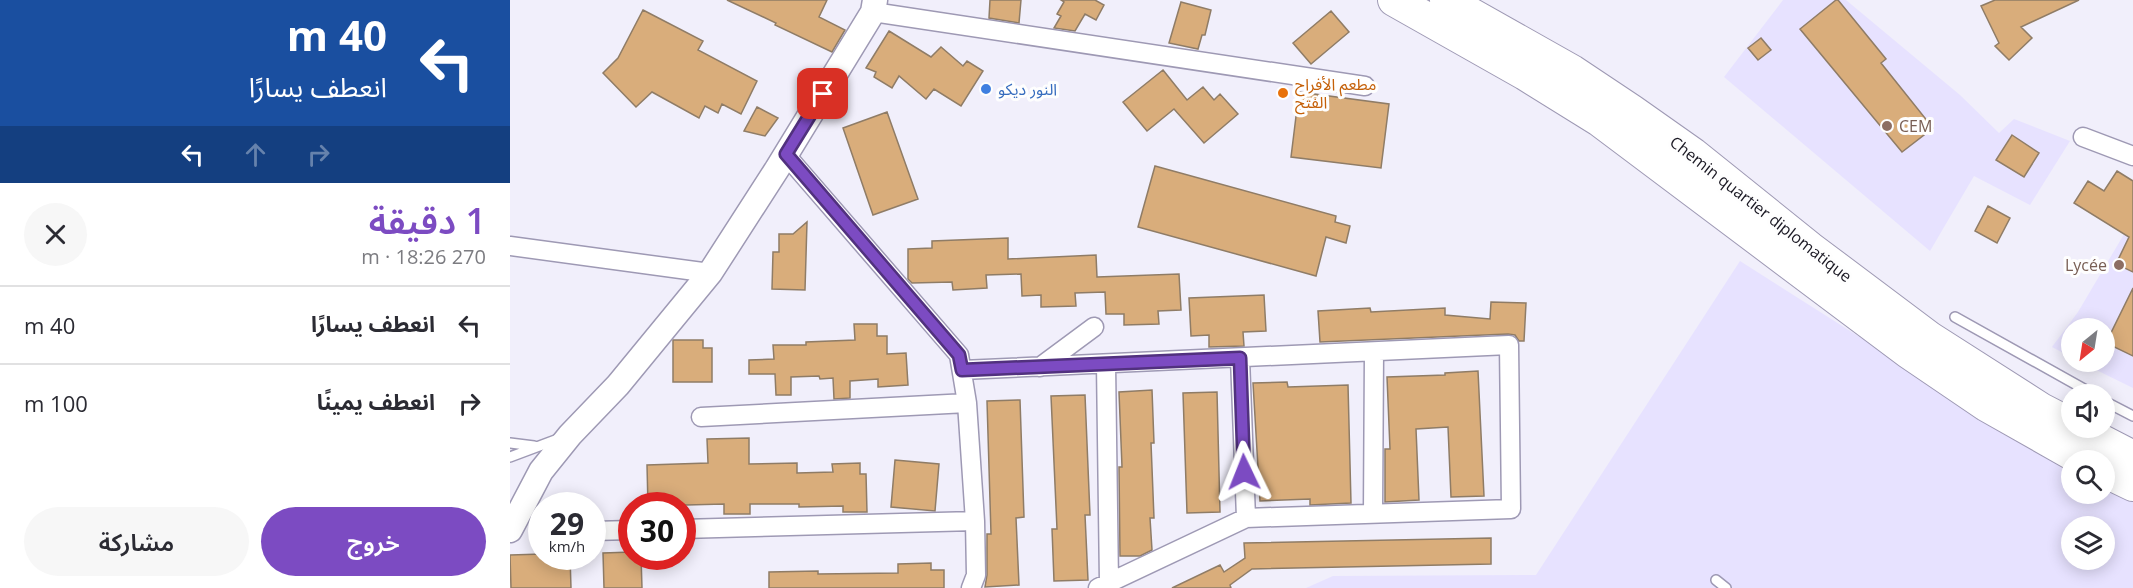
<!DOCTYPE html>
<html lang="ar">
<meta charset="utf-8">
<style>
body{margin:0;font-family:"Open Sans","Noto Sans Arabic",sans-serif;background:#f7f7f7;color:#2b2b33;direction:rtl;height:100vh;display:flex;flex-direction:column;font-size:22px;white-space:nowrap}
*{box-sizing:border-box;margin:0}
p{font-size:20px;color:#7c7c81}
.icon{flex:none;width:33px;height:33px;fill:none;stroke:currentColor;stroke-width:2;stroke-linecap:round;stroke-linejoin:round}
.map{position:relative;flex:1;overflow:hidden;direction:ltr}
.side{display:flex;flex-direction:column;background:#fff;width:510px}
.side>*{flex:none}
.top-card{background:#1a4fa0;color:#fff;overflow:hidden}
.needle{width:39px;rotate:210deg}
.tools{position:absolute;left:1551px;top:318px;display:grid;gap:12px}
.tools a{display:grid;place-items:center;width:54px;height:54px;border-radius:50%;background:#fff;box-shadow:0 3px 15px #0003;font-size:30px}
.speed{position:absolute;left:18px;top:492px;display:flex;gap:12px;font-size:30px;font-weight:700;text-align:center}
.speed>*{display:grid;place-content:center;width:78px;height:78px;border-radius:50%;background:#fff;box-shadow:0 3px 15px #0003;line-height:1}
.speed small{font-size:15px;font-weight:400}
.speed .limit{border:9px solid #d22;background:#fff;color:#111}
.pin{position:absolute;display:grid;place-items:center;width:51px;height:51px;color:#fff;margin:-26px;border-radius:12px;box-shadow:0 3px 9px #0006}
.me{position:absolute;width:66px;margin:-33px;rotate:358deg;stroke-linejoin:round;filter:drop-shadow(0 0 4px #0008)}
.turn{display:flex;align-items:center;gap:21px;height:126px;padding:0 24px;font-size:27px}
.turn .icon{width:78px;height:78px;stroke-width:2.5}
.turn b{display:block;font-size:42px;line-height:51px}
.lanes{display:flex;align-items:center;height:57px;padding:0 24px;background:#0003;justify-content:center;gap:30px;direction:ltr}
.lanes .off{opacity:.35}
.round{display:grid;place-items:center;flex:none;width:63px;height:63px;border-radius:32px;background:#f7f7f7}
.headline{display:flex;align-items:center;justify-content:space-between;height:102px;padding:0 24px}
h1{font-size:36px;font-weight:600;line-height:45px;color:#7c4bc2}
.button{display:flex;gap:12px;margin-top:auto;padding:12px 24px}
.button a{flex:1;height:69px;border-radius:36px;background:#7c4bc2;color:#fff;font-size:24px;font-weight:600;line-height:69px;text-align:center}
.button a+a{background:#f7f7f7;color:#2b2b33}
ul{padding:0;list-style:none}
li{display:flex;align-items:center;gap:18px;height:78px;padding:0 24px;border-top:2px solid #e1e1e2}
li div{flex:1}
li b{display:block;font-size:22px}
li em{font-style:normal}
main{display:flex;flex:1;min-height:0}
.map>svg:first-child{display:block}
.built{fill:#e7e2ff;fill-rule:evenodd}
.building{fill:#d9ad7b;stroke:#8f7c66;stroke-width:1.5}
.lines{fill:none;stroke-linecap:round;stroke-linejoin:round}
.service-casing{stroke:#9e99b4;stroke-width:12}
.minor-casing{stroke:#9e99b4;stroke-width:21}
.tertiary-casing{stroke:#9e99b4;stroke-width:27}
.trunk-casing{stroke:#9e99b4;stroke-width:34}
.service{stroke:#fff;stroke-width:9}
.minor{stroke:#fff;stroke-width:18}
.tertiary{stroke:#fff;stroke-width:24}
.trunk{stroke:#fff;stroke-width:32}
.route-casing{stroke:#51317e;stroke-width:15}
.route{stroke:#7c4bc2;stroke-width:10}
.shop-dot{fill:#3f7fe0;stroke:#fefefe;stroke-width:2}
.food-dot{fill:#e8710a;stroke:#fefefe;stroke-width:2}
.education-dot{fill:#8d6e63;stroke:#fefefe;stroke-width:2}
.labels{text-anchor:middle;stroke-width:6;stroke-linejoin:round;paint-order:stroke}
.food-label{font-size:16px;fill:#c56008;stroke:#fefefe;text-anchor:start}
.shop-label{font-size:16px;fill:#366cbe;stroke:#fefefe;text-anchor:start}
.education-label{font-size:16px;fill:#785e54;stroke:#fefefe;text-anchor:start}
.street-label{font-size:16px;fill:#1a1823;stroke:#fefefe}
</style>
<main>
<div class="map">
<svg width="1623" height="588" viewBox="0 0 1623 588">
<rect width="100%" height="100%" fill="#f1effb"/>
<path class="built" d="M1273 0H1336L1450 95 1489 133 1504 119 1560 141 1520 205 1464 176 1420 251 1214 77Z
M1623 219V388L1570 362H1594V328H1562L1561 357 1542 347 1568 312Z
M1230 261 1463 409 1561 467 1562 494H1594L1595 485 1623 500V588H796L823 576 1026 575ZM1562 526H1594V560H1562Z"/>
<path class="building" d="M217 0H317L309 17 335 30 322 52 265 25 266 23Z
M480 0H511L509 23 479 18Z
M551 0H585L594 5 586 20 575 14 565 31 544 28 551 16 547 14 554 2Z
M1326 0H1328L1376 59 1371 63 1423 128 1392 152 1290 29Z
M1485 0H1569L1511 27 1522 38 1499 60 1485 46 1489 43 1471 6Z
M671 2 701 10 695 35H692L688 49 659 43Z
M133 10 193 41 188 50 247 81 231 114 212 104 208 113 195 106 189 118 142 92 126 107 93 73 108 58Z
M821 11 839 32 801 64 783 43Z
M379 31 421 57 431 47 453 66 457 61 473 71 451 106 424 89 416 99 389 76 382 88 364 77 366 72 356 68Z
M1251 38 1261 50 1248 60 1238 48Z
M653 70 677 100 693 87 704 100 710 94 728 114 694 143 664 109 637 131 613 102Z
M789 92 879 104 871 168 781 157Z
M247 107 268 118 255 136 234 131Z
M377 112 408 199 363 215 333 128Z
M1502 135 1529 153 1514 177 1486 160Z
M645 166 826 216 825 222 840 226 836 243 816 237 806 276 628 227Z
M1607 171 1623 181V272L1606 264 1619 237 1564 203 1578 181 1594 191Z
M1478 206 1500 218 1487 243 1465 231Z
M297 222 295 290 262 289 263 252H269V234H283Z
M498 238V259L586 255 587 277 669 274 671 310 648 311 649 324 614 325V314H596L595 292 565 293 566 306 531 307V295L512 296 511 274 476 275 477 288 443 290 442 282 402 283 398 279V249L422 248V241Z
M1623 288V356L1596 343Z
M754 295 756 331 733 332 734 346 699 347V335L681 336 679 298Z
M981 302 1016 303 1014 341H1009L1005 335 998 334 810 342 808 311 860 308 861 312 935 308V315L980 319Z
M344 324H367V336H377V354L396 353 398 385 368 387V379L340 381V398L324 399 323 378 310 379 309 376 281 377V395H266L265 374H239V360L264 359 263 345H296V342L345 340Z
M163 340H193V348H202V382H163Z
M968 371 974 496 941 497 938 427 906 429 909 500 875 502V449H880L877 377 935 375V373Z
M777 382 778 387 838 385 841 503 800 505V499L750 501 743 383Z
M642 390 644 443H641L644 518H640L642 550 630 556H610L609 467H612L609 392Z
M707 392 710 512 677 513 673 393Z
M575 395 580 515H575L578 580 544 581 542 529H547L541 396Z
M510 400 514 517 506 518 509 585 475 587 477 575V534H481L477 401Z
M239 438V464L287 463V473L323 472 322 464 350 463V474H356L357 512H333V506L289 507V504H240V514H214V504L138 506 137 465 198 463 197 439Z
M385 460 429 464 425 511 381 507Z
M981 538V564L742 569 720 585 721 588H662L710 565 714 572 735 558 734 543Z
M122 552V556H131L132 588H94L93 553Z
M32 554V556H60L61 588H1L0 555Z
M421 563V570H434V588H259V572L308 571V574L388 573V564Z"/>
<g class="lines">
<g class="service-casing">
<path id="service" d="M1445 317 1583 394
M1594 401 1623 416
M0 443 24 446
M0 457 48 439
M1206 580 1216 588"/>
</g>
<g class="minor-casing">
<path id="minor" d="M363 12 855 86
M1573 137 1623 156
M276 155 449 355 457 403 465 521 466 575 461 588
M0 246 200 273
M730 358 736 518
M596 364 599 583
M530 367 584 327
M452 370 999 345 1001 509 736 518 588 588
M191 417 457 403
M863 514 864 352
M172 529 465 521
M82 531 122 530"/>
</g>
<g class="tertiary-casing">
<path id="tertiary" d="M0 530 31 471 60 435 108 385 200 273 267 169 363 12 365 0"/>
</g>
<g class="trunk-casing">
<path id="trunk" d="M884 0 1015 74 1089 120 1398 352 1476 405 1573 460
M936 0 1062 71 1122 111 1183 154 1300 248 1420 338 1531 409 1562 425
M1567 428 1623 457
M1594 471 1623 485"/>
</g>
<use href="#service" class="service"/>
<use href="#minor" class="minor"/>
<use href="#tertiary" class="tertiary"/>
<use href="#trunk" class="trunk"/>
</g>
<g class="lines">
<g class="route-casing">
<path id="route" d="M313 94 276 154 449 355 452 370 730 358 734 472"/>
</g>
<use href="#route" class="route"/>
</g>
<circle class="shop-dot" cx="476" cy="89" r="6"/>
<circle class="food-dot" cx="773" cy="93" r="6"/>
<g class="education-dot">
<circle cx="1377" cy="126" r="6"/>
<circle cx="1609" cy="265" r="6"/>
</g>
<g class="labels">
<g class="food-label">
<text x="785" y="90">مطعم الأفراح<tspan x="785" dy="18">الفتح</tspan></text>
</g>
<g class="shop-label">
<text x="488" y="95">النور ديكو</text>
</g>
<g class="education-label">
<text x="1389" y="132">CEM</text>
<text x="1597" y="271" text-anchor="end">Lycée</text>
</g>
<g class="street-label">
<text transform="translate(1251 209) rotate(38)" y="6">Chemin quartier diplomatique</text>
</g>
</g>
</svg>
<div class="tools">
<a><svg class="needle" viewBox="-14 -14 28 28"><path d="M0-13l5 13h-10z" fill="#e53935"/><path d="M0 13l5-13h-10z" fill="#7c7c81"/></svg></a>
<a><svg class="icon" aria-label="sound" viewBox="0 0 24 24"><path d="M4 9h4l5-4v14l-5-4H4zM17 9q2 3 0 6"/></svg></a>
<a><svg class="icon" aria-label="search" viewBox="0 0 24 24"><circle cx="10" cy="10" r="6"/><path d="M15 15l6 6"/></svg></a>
<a><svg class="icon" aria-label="layers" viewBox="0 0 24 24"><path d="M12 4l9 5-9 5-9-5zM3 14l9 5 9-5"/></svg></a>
</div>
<div class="speed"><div>29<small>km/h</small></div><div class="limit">30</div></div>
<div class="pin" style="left:313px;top:94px;background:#d93025"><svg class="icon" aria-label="arrive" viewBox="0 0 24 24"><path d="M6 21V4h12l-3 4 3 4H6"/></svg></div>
<svg class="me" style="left:734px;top:472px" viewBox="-20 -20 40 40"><path d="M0-17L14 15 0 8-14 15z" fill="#7c4bc2" stroke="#fff" stroke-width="4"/></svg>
</div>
<section class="side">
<div class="top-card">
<div class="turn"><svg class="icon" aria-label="left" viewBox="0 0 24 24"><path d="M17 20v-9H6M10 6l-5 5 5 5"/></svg><div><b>40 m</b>انعطف يسارًا</div></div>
<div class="lanes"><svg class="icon" aria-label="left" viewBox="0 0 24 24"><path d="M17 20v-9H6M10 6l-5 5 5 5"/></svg><svg class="icon off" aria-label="ahead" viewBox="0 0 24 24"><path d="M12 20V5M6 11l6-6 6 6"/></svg><svg class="icon off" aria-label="right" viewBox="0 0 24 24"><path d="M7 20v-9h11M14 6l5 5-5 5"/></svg></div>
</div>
<div class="headline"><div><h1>1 دقيقة</h1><p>270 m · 18:26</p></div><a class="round"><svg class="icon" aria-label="close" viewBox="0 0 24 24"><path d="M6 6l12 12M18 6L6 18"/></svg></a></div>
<ul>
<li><svg class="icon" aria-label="left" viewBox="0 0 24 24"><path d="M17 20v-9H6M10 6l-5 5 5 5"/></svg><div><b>انعطف يسارًا</b></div><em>40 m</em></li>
<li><svg class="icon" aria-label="right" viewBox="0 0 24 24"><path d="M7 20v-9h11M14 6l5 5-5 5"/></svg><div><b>انعطف يمينًا</b></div><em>100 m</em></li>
</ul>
<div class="button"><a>خروج</a><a>مشاركة</a></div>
</section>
</main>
